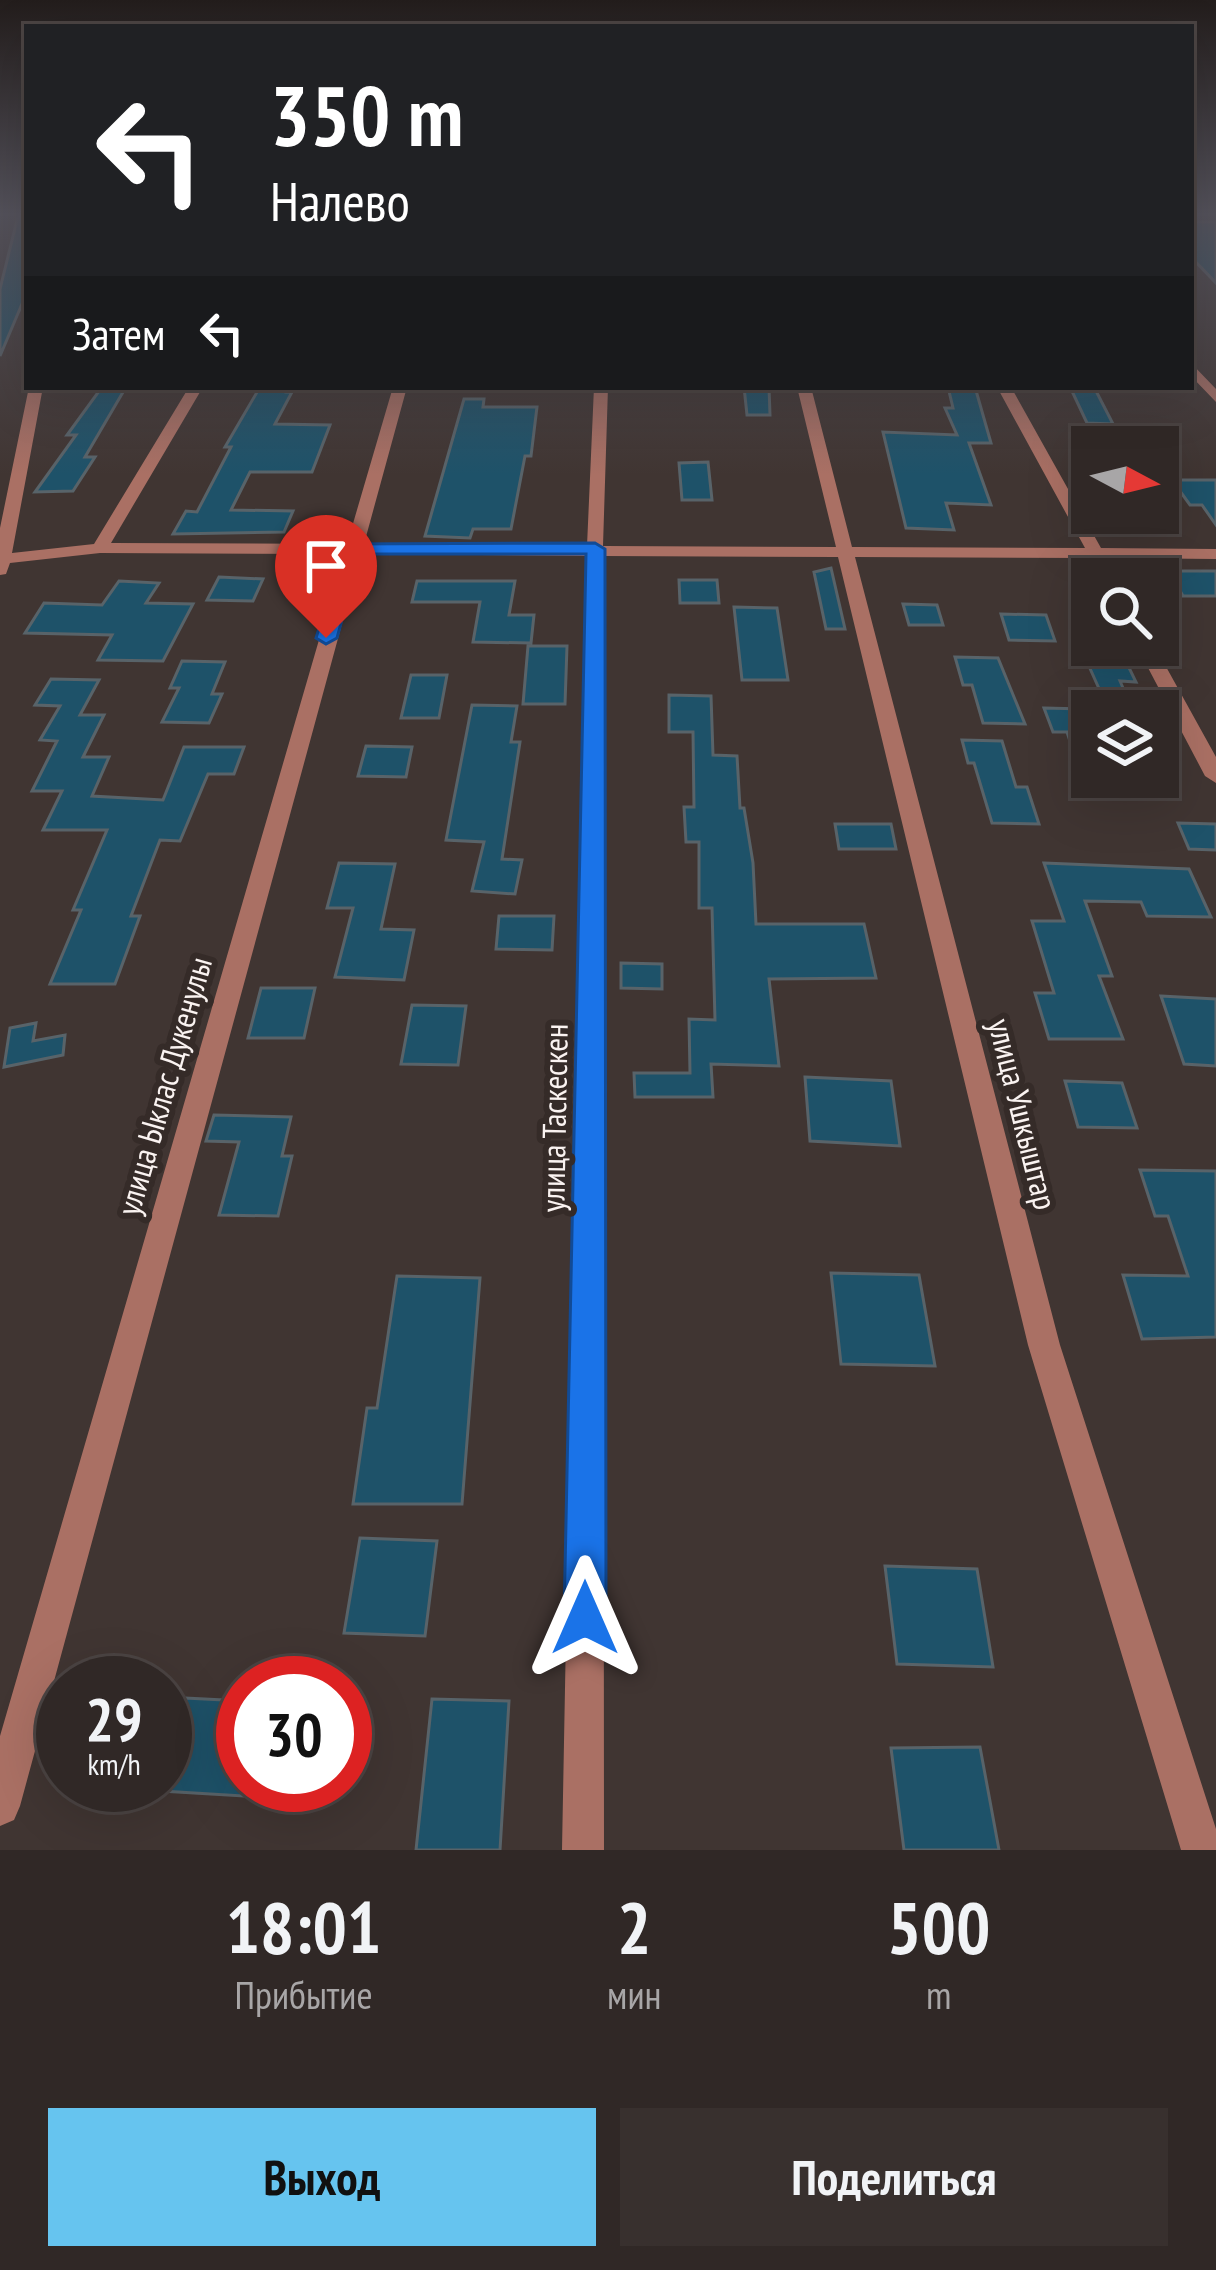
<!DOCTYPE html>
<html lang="ru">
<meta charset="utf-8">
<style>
body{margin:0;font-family:"PT Sans Narrow",sans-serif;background:#38302e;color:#f1f3f6;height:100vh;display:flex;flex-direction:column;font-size:45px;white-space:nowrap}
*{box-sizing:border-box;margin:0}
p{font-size:39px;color:#a8a6a7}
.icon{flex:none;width:66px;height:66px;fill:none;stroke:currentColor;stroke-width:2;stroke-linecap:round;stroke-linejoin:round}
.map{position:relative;height:1850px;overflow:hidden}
.details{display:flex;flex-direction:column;background:#302826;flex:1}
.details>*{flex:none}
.hud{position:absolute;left:24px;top:24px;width:1170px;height:366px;border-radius:0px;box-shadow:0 12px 48px #0002,0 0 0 3px #4b4443;background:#202124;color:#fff;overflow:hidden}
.needle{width:78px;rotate:97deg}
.tools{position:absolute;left:1071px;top:426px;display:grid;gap:24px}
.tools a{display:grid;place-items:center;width:108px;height:108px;border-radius:0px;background:#302826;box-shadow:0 12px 48px #0002,0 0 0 3px #4b4443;font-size:60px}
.speed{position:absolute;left:36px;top:1656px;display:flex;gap:24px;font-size:60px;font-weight:700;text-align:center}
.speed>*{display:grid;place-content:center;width:156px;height:156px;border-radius:50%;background:#302826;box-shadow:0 12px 48px #0002,0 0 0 3px #4b4443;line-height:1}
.speed small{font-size:30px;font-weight:400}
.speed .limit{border:18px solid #d22;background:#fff;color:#111}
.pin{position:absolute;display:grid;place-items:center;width:102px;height:102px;color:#fff;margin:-123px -51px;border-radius:50% 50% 50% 0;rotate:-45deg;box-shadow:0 0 12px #0007}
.pin .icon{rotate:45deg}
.me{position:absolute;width:132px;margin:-66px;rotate:0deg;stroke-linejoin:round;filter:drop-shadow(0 0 9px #0008)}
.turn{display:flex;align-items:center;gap:42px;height:252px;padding:0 48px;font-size:54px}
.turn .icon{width:156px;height:156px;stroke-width:2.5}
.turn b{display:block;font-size:84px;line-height:102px}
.then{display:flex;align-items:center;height:114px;padding:0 48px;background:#0003;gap:24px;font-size:45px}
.eta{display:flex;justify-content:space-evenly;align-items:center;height:204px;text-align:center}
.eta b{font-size:72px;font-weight:600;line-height:84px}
.action{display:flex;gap:24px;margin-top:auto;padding:24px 48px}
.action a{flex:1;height:138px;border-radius:0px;background:#66c4ef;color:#111;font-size:48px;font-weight:600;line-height:138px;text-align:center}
.action a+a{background:#38302e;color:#f1f3f6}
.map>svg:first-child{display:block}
.building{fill:#1e5269;stroke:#586369;stroke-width:3}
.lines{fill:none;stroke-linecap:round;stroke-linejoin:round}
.minor{fill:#aa7064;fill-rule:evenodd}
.route{fill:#1a73e8;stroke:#114b97;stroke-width:3}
.labels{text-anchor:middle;stroke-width:12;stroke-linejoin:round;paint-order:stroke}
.street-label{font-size:33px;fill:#faf3f1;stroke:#352b28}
</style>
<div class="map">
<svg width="1216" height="1850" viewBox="0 0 1216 1850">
<rect width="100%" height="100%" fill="#403532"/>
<path class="building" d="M18 216H27V292L0 356V289Z
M1191 222H1216V283L1191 257Z
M102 387H126L85 457H95L73 491 35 492 76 435H67Z
M260 387H290L287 392H292L275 424 330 425 312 472H250L231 510 293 511 284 532 173 534 186 511 197 512 231 447H225Z
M744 387H769L770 415H747Z
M948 387H975L991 443H969L991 505 946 503 954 530 906 528 883 432 957 435 945 408H953Z
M1070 387H1094L1113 424 1087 423Z
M464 399H484L483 407H537L531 456H525L511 529H473L470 538 425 536Z
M708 462 712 500H682L679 463Z
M1172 480H1216V525L1202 505H1190Z
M831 568 845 629H826L814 572Z
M1169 571H1216V596H1183Z
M219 577 263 579 253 601 207 600Z
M679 580H717L719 603H680Z
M119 581 159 583 146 603 193 604 163 661 98 660 112 635 25 633 44 603 102 605Z
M417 581H515L509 615H534L531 643 473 642 480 602H412Z
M903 604 937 605 943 625H909Z
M734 607 777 608 788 680H742Z
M1001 614 1046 615 1055 641 1009 640Z
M528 646H567L565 704H523Z
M1080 646 1119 647 1136 682 1120 681 1129 702H1105Z
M955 657 998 658 1025 724 983 723 972 685H963Z
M182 661 225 662 212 694H222L209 723 162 722 179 688H170Z
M411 675H447L439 718H401Z
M51 679 99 680 80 715H104L83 757H109L92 796 163 800 184 747H244L234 774H208L180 841 160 840 131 916H140L115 984H50L81 910H73L107 830H43L62 791H32L57 741 40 740 60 706 35 705Z
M669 695 711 696 713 755 737 756 740 808H744L753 863 756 924H864L876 978 769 979 779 1066 711 1064 713 1097H635L634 1073H690L689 1019 715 1020 712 908H699V842H686L684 807H694L693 732H669Z
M472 705 517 706 511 742H520L502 859 522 860 515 894 472 891 484 842 446 840Z
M1044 708 1084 709 1092 730V796L1088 797 1067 732H1053Z
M962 740 1002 741 1016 787H1027L1039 824 992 823 974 763H968Z
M366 746 412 747 406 777 358 776Z
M1178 823 1216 824V850L1189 849Z
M835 824H891L896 849H839Z
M339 863 395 864 381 929 414 930 404 980 335 977 353 908H327Z
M1044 863 1189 869 1211 917 1147 916 1141 902 1085 901 1112 976H1099L1123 1039H1049L1035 993H1054L1032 921H1064Z
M499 916H554L552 950 496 949Z
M621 963 662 964V989L621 988Z
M261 988H315L304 1038H248Z
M1161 996 1216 999V1066L1184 1064Z
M412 1005 466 1006 458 1065 401 1064Z
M36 1023 33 1041 65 1035 63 1055 4 1067 10 1028Z
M805 1077 891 1081 900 1146 810 1141Z
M1065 1081 1122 1083 1137 1128 1078 1127Z
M214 1115 291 1117 282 1156H292L278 1216 219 1215 239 1142 206 1141Z
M1140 1170 1216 1171V1337L1142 1339 1123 1275 1188 1276 1168 1216H1155Z
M831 1273 919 1275 935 1366 841 1364Z
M397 1276 480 1278 462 1504H353L367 1408H377Z
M360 1538 437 1541 425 1636 344 1633Z
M885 1566 977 1569 993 1667 897 1664Z
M185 1698 243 1701V1796L162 1791Z
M432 1699 509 1701 500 1850H416Z
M980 1747 999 1850H904L891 1748Z"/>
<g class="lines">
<path class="minor" d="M1191 363 1216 389V402L1191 376Z
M29 387H43L12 553 94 544 189 387H203L111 543 347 544 393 387H407L364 544 587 546 594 387H608L603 546 836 547 797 387H811L852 547 1085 548 997 387H1011L1101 548 1216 549V559L1107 558 1119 579H1101L1090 558 855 557 1060 1345 1216 1829V1850H1181L1028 1345 838 557 603 556 604 1850H562L586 556 361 554 20 1806 14 1820 0 1826V1736L344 554 100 553 10 563 6 574 0 575V528Z
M1136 645H1154L1216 757V783L1205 776Z"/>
</g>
<linearGradient id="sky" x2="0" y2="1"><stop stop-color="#231d1c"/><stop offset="0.45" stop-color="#53515a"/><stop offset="1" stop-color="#53515a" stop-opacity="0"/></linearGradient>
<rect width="1216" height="475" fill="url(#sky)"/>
<path class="route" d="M595 543 605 549 606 1618 600 1633 585 1639 570 1633 564 1618 586 554H360L337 638 326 644 316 638 345 544Z"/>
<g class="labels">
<g class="street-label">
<text transform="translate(164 1086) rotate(-74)" y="12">улица Ыклас Дукенулы</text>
<text transform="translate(1023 1114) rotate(76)" y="12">улица Ушкыштар</text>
<text transform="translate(554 1118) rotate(-89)" y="12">улица Таскескен</text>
</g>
</g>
</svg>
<div class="tools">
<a><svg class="needle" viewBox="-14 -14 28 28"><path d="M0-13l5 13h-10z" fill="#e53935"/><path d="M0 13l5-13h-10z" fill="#a8a6a7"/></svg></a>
<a><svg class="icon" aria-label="search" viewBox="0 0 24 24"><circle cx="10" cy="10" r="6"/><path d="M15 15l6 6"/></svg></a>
<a><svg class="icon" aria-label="layers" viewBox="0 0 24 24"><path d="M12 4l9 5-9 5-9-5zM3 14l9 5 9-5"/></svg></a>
</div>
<div class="speed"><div>29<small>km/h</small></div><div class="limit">30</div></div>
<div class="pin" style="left:326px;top:638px;background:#d93025"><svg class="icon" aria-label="arrive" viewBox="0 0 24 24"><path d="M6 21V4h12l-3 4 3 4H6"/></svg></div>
<svg class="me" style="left:585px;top:1618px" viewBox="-20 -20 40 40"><path d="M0-17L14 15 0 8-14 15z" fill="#1a73e8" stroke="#fff" stroke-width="4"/></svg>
<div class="hud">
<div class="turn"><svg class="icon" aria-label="left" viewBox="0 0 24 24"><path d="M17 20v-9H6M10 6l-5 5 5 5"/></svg><div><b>350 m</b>Налево</div></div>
<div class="then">Затем<svg class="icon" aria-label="left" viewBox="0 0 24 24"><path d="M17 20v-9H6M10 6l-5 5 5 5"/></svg></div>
</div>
</div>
<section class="details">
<div class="eta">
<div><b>18:01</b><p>Прибытие</p></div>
<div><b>2</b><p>мин</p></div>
<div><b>500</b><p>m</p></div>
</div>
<div class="action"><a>Выход</a><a>Поделиться</a></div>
</section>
